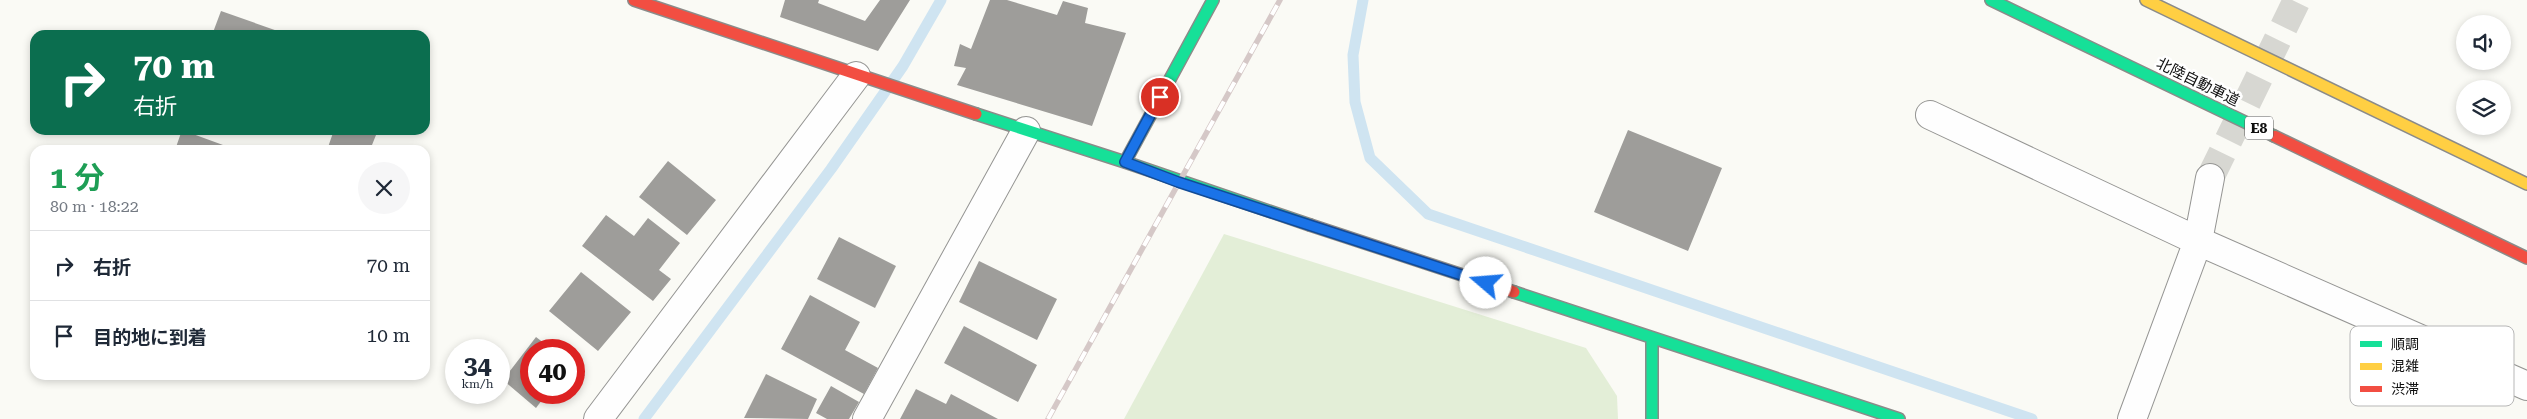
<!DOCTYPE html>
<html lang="ja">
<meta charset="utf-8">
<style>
body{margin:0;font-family:"Roboto Serif","Noto Sans JP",serif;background:#f6f6f7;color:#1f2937;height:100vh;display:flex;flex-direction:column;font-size:19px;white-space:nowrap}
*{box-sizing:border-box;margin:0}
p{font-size:16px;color:#747a83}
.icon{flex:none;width:28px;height:28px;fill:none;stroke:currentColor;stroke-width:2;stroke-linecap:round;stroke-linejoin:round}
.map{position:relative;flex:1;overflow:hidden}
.drawer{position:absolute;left:30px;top:145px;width:400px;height:235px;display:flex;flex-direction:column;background:#fff;border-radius:15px;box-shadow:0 2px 8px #0003}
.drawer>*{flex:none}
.hud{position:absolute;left:30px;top:30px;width:400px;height:105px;border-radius:15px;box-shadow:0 2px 8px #0003;background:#0b6e4f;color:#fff;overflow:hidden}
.tools{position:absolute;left:2456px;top:15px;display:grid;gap:10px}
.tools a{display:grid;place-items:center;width:55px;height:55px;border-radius:50%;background:#fff;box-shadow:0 2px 8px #0003;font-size:25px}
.speed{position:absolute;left:445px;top:339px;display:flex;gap:10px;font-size:25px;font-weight:700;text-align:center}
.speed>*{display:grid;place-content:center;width:65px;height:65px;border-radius:50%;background:#fff;box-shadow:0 2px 8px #0003;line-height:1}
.speed small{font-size:12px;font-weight:400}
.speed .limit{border:8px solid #d22;background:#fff;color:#111}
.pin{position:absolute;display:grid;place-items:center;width:42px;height:42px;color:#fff;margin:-21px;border:2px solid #fff;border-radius:50%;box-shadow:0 1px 5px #0007}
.me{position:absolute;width:55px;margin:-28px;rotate:288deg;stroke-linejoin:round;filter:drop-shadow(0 0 4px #0008)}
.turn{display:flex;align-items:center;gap:18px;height:105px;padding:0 20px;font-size:22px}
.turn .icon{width:65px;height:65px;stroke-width:2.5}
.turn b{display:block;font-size:35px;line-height:42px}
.round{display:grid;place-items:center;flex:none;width:52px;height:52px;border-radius:26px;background:#f6f6f7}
.overview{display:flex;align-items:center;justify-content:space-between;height:85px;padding:0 20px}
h1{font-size:30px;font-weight:700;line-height:38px;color:#1e9e55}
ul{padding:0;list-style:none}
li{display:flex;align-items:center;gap:15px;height:70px;padding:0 20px;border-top:1px solid #e0e1e3}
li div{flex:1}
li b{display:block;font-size:19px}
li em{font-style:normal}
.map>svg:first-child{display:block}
.green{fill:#e3eed7}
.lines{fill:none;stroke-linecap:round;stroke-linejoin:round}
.stream{stroke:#cfe4f1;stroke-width:11}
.building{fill:#9e9d9a}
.street-tunnel{stroke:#d7d7d2;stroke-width:28;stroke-dasharray:28 14;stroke-linecap:butt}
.street-casing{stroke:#959593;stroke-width:30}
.fast-casing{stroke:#8b8b89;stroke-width:14}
.slow-casing{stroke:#8b8b89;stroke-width:14}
.jam-casing{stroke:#8b8b89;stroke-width:14}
.street{stroke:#fefefe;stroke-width:28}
.fast{stroke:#16e098;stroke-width:11}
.slow{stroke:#ffcf43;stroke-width:11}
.jam{stroke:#f24e42;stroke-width:11}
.rail-casing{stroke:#d5c8c7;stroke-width:5.5}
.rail{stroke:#fff;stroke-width:4;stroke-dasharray:11;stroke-linecap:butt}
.route-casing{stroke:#114b97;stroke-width:12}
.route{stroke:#1a73e8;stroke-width:9}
.labels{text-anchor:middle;stroke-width:5;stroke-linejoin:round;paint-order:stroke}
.shield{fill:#fff;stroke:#575757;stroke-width:1}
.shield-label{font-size:14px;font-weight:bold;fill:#0f0f0f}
.street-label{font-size:15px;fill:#0f0f0f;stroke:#fff}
.key{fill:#fff;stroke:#b7b7b7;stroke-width:1}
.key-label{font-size:14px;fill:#0f0f0f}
</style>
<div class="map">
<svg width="2527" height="419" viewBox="0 0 2527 419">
<rect width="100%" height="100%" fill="#fafaf5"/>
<path class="green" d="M1224 234 1586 348 1617 396 1618 419H1124Z"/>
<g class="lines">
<path class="stream" d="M1363 0 1353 55 1355 102 1370 158 1428 214 2032 419
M644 419 831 169 903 66 941 0"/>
</g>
<path class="building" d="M785 0H819L818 3 865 21 880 0H910L878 51 780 17Z
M990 0H1007L1057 15 1063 1 1088 8 1085 23 1126 33 1092 126 957 85 966 68 954 66 960 44 971 49Z
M221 11 289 35H212Z
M182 130 223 145 221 150H175Z
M334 130H378L370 150H327Z
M1628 130 1722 168 1688 251 1594 212Z
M668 161 716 200 687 235 639 197Z
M606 215 634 236 648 218 680 243 659 270 671 279 653 301 582 246Z
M839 237 896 266 875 308 817 279Z
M979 261 1057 299 1037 340 959 302Z
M581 272 631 312 598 351 549 311Z
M810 295 860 322 845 350 878 368 864 394 781 349Z
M964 326 1037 365 1018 402 944 363Z
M536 337 553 350H531V392H548L536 408 503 380Z
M574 366 585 375 574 389Z
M766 374 817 399 808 419 744 418Z
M831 386 859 402 849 419H827L816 413Z
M916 389 946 404 951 394 998 419H900Z
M554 392H571L565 401Z"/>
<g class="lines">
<path class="street-tunnel" d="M2210 178 2297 0"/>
<g class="street-casing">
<path id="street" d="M1930 115 2198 241 2527 386
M598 419 856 76
M867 419 1026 131
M2132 419 2198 241 2210 178"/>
</g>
<g class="fast-casing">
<path id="fast" d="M1991 0 2274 136
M976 114 1125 162 1310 225
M1125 162 1213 0
M1514 292 1899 419
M1652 338V419"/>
</g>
<g class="slow-casing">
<path id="slow" d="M2146 0 2527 184"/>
</g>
<g class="jam-casing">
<path id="jam" d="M634 0 976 114
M2274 136 2527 258
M1310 225 1514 292"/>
</g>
<use href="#street" class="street"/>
<use href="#fast" class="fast"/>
<use href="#slow" class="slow"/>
<use href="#jam" class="jam"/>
<g class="rail-casing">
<path id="rail" d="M1048 419 1280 0"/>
</g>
<use href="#rail" class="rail"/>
</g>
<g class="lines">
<g class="route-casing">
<path id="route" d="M1160 97 1125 162 1178 182 1486 283"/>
</g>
<use href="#route" class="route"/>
</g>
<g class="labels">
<rect class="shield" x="2245" y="116.5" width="28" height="23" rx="4"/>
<g class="shield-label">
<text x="2259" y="133">E8</text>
</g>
<g class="street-label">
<text transform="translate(2198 82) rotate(26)" y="5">北陸自動車道</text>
</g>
</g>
<rect x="2350" y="326" width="164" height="80" rx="8" class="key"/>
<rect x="2360" y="341" width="22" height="6" fill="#16e098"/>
<rect x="2360" y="363" width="22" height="7" fill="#ffcf43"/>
<rect x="2360" y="386" width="22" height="6" fill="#f24e42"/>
<g class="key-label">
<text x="2391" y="349">順調</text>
<text x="2391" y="371">混雑</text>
<text x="2391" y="394">渋滞</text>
</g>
</svg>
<div class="tools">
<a><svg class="icon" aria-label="sound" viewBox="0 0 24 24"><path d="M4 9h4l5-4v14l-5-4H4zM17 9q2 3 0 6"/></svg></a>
<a><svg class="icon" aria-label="layers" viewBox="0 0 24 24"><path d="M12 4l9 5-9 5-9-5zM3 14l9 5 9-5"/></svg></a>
</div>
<div class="speed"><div>34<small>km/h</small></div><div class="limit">40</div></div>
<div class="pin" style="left:1160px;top:97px;background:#d93025"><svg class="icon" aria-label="arrive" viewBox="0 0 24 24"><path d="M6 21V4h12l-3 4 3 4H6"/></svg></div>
<svg class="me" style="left:1486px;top:283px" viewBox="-20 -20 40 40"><circle r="19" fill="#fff"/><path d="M0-13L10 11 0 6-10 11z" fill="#1a73e8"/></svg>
<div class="hud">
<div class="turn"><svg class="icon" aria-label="right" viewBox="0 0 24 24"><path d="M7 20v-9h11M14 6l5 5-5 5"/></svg><div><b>70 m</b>右折</div></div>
</div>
<section class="drawer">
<div class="overview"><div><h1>1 分</h1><p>80 m · 18:22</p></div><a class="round"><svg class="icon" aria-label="close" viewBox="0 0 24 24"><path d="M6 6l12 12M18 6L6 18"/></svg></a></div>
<ul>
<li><svg class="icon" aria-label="right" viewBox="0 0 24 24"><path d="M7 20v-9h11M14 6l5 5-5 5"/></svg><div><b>右折</b></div><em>70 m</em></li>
<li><svg class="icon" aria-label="arrive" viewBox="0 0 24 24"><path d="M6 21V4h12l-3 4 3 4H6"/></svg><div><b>目的地に到着</b></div><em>10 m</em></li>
</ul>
</section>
</div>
